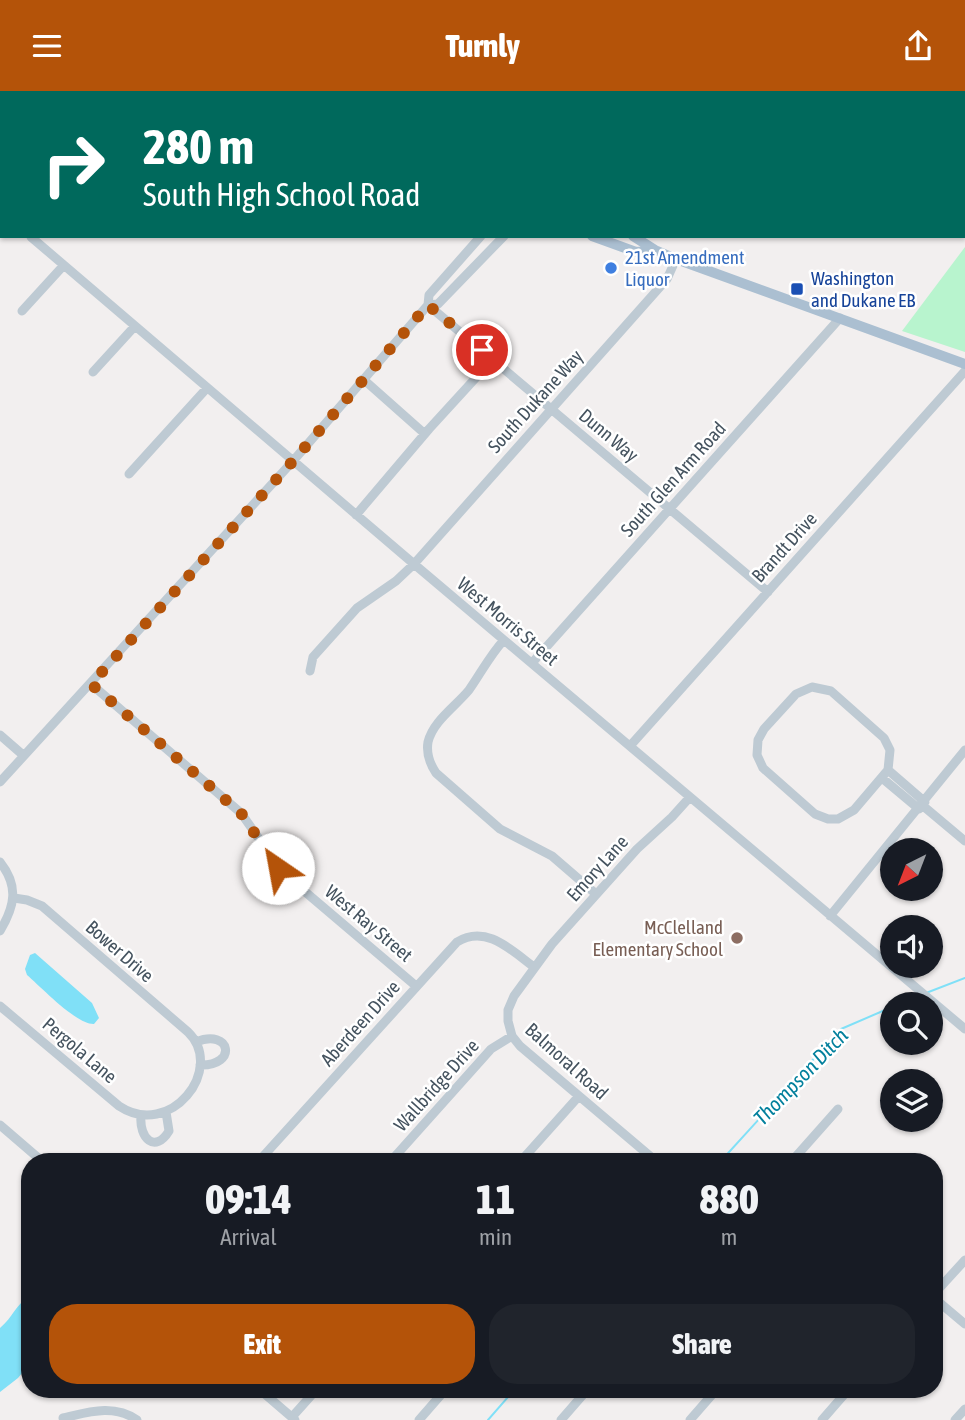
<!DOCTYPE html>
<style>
body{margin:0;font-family:"Asap Condensed",sans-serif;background:#20242c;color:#f1f3f6;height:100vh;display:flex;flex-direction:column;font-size:26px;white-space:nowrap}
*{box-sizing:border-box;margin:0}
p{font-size:23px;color:#9ea1a6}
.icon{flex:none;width:38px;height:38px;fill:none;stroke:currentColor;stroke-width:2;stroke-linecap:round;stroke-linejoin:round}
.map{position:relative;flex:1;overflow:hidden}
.details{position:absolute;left:21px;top:1062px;width:922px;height:245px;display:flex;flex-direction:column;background:#171b24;border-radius:28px;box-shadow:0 2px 5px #0004}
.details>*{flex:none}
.top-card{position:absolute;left:0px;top:0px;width:966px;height:147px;box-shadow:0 2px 5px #0004;background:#00695c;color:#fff;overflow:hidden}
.needle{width:46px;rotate:222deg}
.buttons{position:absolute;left:880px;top:747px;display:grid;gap:14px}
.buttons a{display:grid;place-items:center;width:63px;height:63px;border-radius:50%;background:#171b24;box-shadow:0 2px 5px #0004;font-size:35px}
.pin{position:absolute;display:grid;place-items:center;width:60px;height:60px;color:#fff;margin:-30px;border:4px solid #fff;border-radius:50%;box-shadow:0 2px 7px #0007}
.me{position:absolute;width:77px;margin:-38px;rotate:327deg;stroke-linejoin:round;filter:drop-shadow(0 0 5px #0008)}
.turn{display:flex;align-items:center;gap:24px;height:147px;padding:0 28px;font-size:32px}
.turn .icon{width:91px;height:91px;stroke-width:2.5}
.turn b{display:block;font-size:49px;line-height:60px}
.eta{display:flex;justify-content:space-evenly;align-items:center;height:119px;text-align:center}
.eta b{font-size:42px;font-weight:800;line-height:49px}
.primary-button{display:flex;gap:14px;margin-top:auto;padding:14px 28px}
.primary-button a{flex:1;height:80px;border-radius:28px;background:#b45309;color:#fff;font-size:28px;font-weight:800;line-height:80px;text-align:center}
.primary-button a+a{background:#20242c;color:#f1f3f6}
header{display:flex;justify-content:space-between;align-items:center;height:91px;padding:0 28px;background:#b45309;color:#fff;font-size:32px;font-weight:800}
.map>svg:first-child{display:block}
.green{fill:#b8f4ce}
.water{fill:#80e0f7}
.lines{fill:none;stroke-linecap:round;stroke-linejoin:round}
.stream{stroke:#80e0f7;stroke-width:2}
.highway-casing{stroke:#6c8db0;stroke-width:16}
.minor{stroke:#becad3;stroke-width:9}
.major{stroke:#abbfd1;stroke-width:10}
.highway{stroke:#80a2c4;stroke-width:12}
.route{stroke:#b45309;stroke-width:12;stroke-dasharray:0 21.6}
.shop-dot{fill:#3f7fe0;stroke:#fff;stroke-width:2.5}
.transit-dot{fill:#1a4fb4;stroke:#fff;stroke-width:2.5}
.education-dot{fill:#8d6e63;stroke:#fff;stroke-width:2.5}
.labels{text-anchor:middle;stroke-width:5;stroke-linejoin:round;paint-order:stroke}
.shop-label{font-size:19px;fill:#366cbe;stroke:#fff;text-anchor:start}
.transit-label{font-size:19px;fill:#164399;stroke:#fff;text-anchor:start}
.street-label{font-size:19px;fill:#45535f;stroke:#fff}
.education-label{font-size:19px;fill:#785e54;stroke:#fff;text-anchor:end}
.water-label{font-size:21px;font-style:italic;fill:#03809d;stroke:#fff}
</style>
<header><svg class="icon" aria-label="menu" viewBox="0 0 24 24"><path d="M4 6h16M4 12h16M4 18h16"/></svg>Turnly<svg class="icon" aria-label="share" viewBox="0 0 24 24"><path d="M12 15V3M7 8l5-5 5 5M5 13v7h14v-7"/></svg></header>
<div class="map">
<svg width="965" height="1329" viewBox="0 0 965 1329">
<rect width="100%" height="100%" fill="#f2efef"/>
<path class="green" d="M965 156V261L902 240Z"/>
<path class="water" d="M35 862 92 912 99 927 94 933C77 934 41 896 27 884L25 878 30 864Z
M30 1205V1272L18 1287 0 1301V1237C13 1226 15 1214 30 1205Z"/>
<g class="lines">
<path class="stream" d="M926 902 965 887
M900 914 921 905
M720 1071 841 938 892 916
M488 1329 515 1298"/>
<g class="highway-casing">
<path id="highway" d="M159 0 161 2
M233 0 234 2
M314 0 316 2
M21 2 23 0
M52 2 54 0
M72 2 74 0
M0 3 2 0
M0 25 2 23
M0 60 2 58
M0 119H2"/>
</g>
<path class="minor" d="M435 1 436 0
M621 2 623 0
M31 146 414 473 965 938
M428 214 768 501
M428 214 438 213 504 145
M22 220 64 174
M93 281 135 235
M363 288 425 343
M129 383 207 297
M356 424 429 338 493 268
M504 549C490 564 481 582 469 599 456 615 433 630 428 651 426 663 430 673 436 682L500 738 552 765 596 803
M532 572 840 227
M310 580 313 566 357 517 396 490 414 473 667 188 676 168
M91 593 241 722 283 782 416 895
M812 596 831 600 884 647 890 659 888 679 854 719 838 728H828L815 723 763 677 757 664 758 649 764 638 796 603Z
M0 644 23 664
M630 655 965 280
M888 679 925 711
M882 687 919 718
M0 691 293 370 428 214 429 204 481 145
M922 714 965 750
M0 771C19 795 15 815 0 840
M830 825 965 659
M0 915 119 1015C170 1049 226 978 188 941L42 815 27 809 14 807
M196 951C231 937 238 975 200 974
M141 1025C139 1047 155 1063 169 1040L166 1021
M0 1034 43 1071
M258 1071 457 851C486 833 511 859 534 876
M390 1071 491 958 512 945
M520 1071 579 1005
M657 1071 520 955 512 945 508 930V919L514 905 552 853 637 758 672 726 690 706
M791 1071 838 1018
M934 1203 965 1169
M934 1207 965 1233
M259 1298 295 1329
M292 1326 317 1298
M63 1327C89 1321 114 1313 137 1329
M419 1329 446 1298
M561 1329 588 1298
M690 1329 717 1298
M822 1329 849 1298
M955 1329 965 1318"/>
<path class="major" d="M196 0 201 2
M249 0 253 2
M592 145 636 161 655 159
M633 145 655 159 676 168 965 273"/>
<use href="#highway" class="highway"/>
</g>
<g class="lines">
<path class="route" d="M278 777 241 722 91 593 293 370 428 214 482 259"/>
</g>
<circle class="shop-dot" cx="611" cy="177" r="7"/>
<rect class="transit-dot" x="790" y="191" width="14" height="14" rx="3.5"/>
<circle class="education-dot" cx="737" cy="847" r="7"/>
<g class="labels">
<g class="shop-label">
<text x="625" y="173">21st Amendment<tspan x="625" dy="22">Liquor</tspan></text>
</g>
<g class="transit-label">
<text x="811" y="194">Washington<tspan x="811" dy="22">and Dukane EB</tspan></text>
</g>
<g class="street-label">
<text transform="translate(535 310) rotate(-48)" y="7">South Dukane Way</text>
<text transform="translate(609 344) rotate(40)" y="7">Dunn Way</text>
<text transform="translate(673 388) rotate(-48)" y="7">South Glen Arm Road</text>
<text transform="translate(784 456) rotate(-48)" y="7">Brandt Drive</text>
<text transform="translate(508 530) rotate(40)" y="7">West Morris Street</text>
<text transform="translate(597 777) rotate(-48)" y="7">Emory Lane</text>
<text transform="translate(369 832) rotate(40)" y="7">West Ray Street</text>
<text transform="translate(120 860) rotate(41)" y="7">Bower Drive</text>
<text transform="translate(360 932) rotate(-48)" y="7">Aberdeen Drive</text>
<text transform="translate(80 959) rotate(40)" y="7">Pergola Lane</text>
<text transform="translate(567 970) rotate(42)" y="7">Balmoral Road</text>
<text transform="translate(436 994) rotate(-48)" y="7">Wallbridge Drive</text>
</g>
<g class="education-label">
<text x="723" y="843">McClelland<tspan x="723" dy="22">Elementary School</tspan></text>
</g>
<g class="water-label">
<text transform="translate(801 986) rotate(-46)" y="7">Thompson Ditch</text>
</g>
</g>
</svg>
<div class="buttons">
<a><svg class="needle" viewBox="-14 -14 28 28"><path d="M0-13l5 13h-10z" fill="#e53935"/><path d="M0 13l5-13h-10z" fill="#9ea1a6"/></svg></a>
<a><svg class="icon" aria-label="sound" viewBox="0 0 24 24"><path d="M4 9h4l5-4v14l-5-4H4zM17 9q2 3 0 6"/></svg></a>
<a><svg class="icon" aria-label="search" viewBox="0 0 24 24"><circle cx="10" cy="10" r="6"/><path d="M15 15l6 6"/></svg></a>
<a><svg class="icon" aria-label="layers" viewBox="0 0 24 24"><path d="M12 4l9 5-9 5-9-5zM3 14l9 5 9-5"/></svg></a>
</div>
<div class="pin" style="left:482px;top:259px;background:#d93025"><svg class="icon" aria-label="arrive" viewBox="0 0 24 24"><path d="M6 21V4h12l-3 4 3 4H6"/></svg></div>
<svg class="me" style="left:278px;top:777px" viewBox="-20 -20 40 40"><circle r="19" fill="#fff"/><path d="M0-13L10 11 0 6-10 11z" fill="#b45309"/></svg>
<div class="top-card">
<div class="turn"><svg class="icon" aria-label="right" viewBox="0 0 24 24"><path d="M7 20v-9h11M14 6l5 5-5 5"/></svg><div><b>280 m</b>South High School Road</div></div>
</div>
<section class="details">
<div class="eta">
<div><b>09:14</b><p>Arrival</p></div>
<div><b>11</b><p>min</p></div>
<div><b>880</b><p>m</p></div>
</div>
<div class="primary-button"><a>Exit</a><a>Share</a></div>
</section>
</div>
